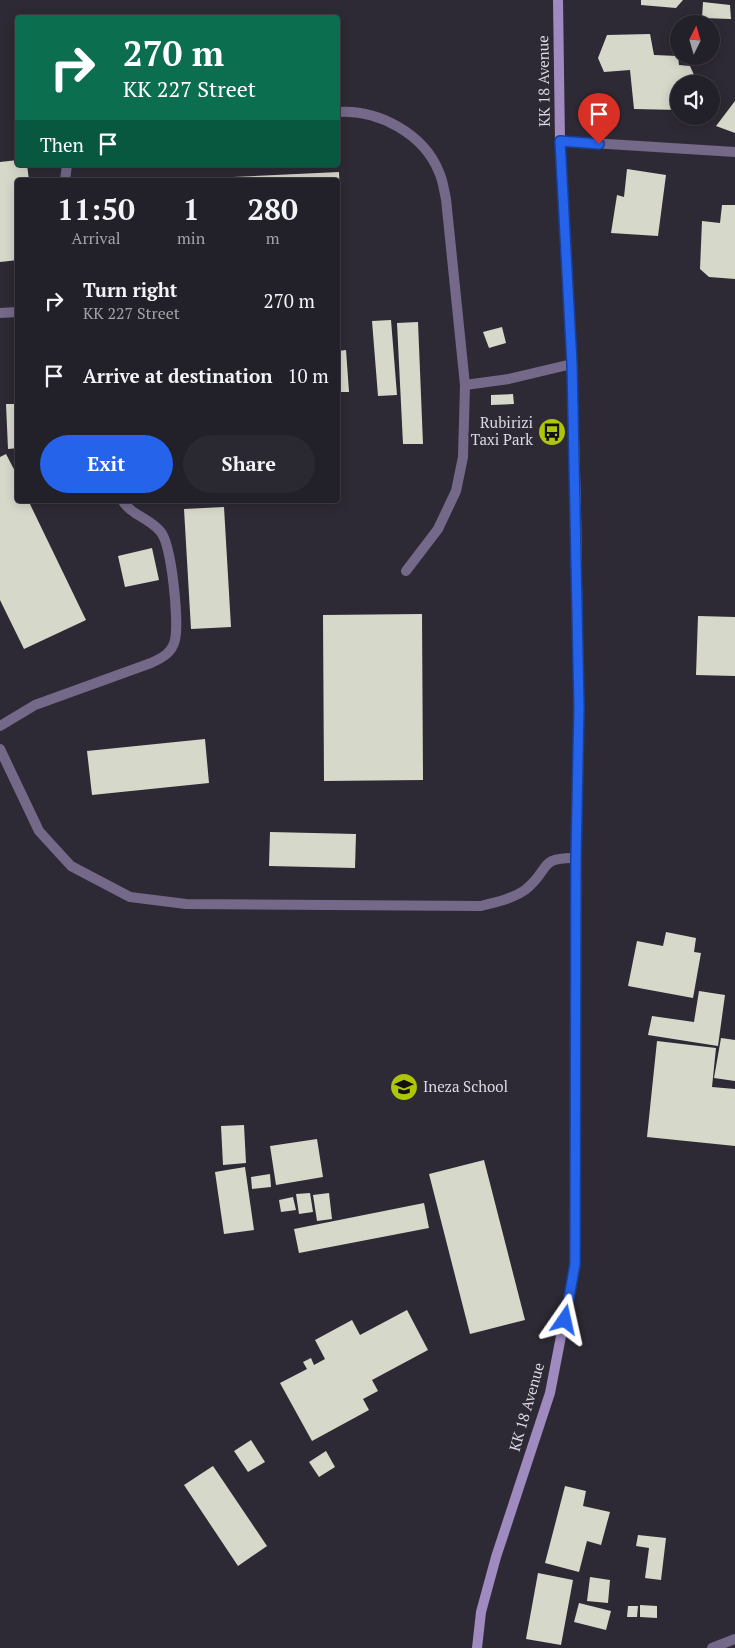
<!DOCTYPE html>
<style>
body{margin:0;font-family:"PT Serif",serif;background:#2a2830;color:#f1f3f6;height:100vh;display:flex;flex-direction:column;font-size:19px;white-space:nowrap}
*{box-sizing:border-box;margin:0}
p{font-size:16px;color:#a2a3a8}
.icon{flex:none;width:28px;height:28px;fill:none;stroke:currentColor;stroke-width:2;stroke-linecap:round;stroke-linejoin:round}
.map{position:relative;flex:1;overflow:hidden}
.panel{position:absolute;left:15px;top:178px;width:325px;height:325px;display:flex;flex-direction:column;background:#222028;border-radius:5px;box-shadow:0 2px 12px #0003,0 0 0 1px #3f3e45}
.panel>*{flex:none}
.guide{position:absolute;left:15px;top:15px;width:325px;height:152px;border-radius:5px;box-shadow:0 2px 12px #0003,0 0 0 1px #3f3e45;background:#0b6e4f;color:#fff;overflow:hidden}
.needle{width:32px;rotate:5deg}
.buttons{position:absolute;left:670px;top:15px;display:grid;gap:10px}
.buttons a{display:grid;place-items:center;width:50px;height:50px;border-radius:50%;background:#222028;box-shadow:0 2px 12px #0003,0 0 0 1px #3f3e45;font-size:25px}
.pin{position:absolute;display:grid;place-items:center;width:42px;height:42px;color:#fff;margin:-51px -21px;border-radius:50% 50% 50% 0;rotate:-45deg;box-shadow:0 0 5px #0007}
.pin .icon{rotate:45deg}
.me{position:absolute;width:55px;margin:-28px;rotate:11deg;stroke-linejoin:round;filter:drop-shadow(0 0 4px #0008)}
.turn{display:flex;align-items:center;gap:18px;height:105px;padding:0 25px;font-size:22px}
.turn .icon{width:65px;height:65px;stroke-width:2.5}
.turn b{display:block;font-size:35px;line-height:42px}
.then{display:flex;align-items:center;height:48px;padding:0 25px;background:#0003;gap:10px;font-size:19px}
.eta{display:flex;justify-content:space-evenly;align-items:center;height:85px;text-align:center}
.eta b{font-size:30px;font-weight:600;line-height:35px}
.action{display:flex;gap:10px;margin-top:auto;padding:10px 25px}
.action a{flex:1;height:58px;border-radius:30px;background:#2563eb;color:#fff;font-size:20px;font-weight:600;line-height:58px;text-align:center}
.action a+a{background:#2a2830;color:#f1f3f6}
ul{padding:0;list-style:none}
li{display:flex;align-items:center;gap:15px;height:75px;padding:0 25px}
li div{flex:1}
li b{display:block;font-size:19px}
li em{font-style:normal}
.map>svg:first-child{display:block}
.building{fill:#d6d9ca}
.lines{fill:none;stroke-linecap:round;stroke-linejoin:round}
.lane{stroke:#75698a;stroke-width:10}
.street{stroke:#75698a;stroke-width:10}
.secondary{stroke:#9f8bc0;stroke-width:10}
.route-casing{stroke:#184099;stroke-width:12}
.route{stroke:#2563eb;stroke-width:9}
.labels{text-anchor:middle;stroke-width:5;stroke-linejoin:round;paint-order:stroke}
.street-label{font-size:15px;fill:#dcd9e1;stroke:#2e2a35}
.poi-label{font-size:15px;fill:#dcd9e1;stroke:#2e2a35;text-anchor:end}
</style>
<div class="map">
<svg width="735" height="1648" viewBox="0 0 735 1648">
<rect width="100%" height="100%" fill="#2e2a35"/>
<path class="building" d="M641 0H683L676 8 641 5Z
M703 2 730 5 731 19 702 18Z
M650 34 654 55 678 56 679 65 690 66 695 77 706 80V84H679V110L634 109 630 70 604 72 598 58 607 35Z
M735 101V133L716 126Z
M18 160V165H27L29 180H18V260L0 262V162Z
M627 169 666 175 658 236 611 233 617 195 624 197Z
M339 172 341 220H338V180H233V177Z
M722 205H735V279L709 277 700 269 702 221 720 223Z
M391 320 397 395 378 396 372 321Z
M418 322 423 444H403L397 323Z
M502 327 506 343 489 348 483 332Z
M346 350 349 392H338V351Z
M513 394 514 404 491 405V395Z
M6 404H18V448L8 449Z
M6 454 18 477V500H28L86 620 24 649 0 600V457Z
M224 507 231 627 191 629 184 509Z
M152 548 159 580 125 587 118 556Z
M422 614 423 780 324 781 323 615Z
M698 616 735 617V676L696 675Z
M205 739 209 783 92 795 87 751Z
M270 832 356 834 355 868 269 866Z
M666 932 696 938 694 952 701 953 693 998 628 986 637 941 663 946Z
M699 991 725 995 718 1046 648 1035 652 1016 694 1022Z
M721 1038 735 1040V1081L714 1078Z
M657 1041 716 1048 712 1087 735 1089V1146L647 1137Z
M244 1125 246 1163 223 1165 221 1126Z
M317 1139 323 1177 276 1185 270 1146Z
M484 1160 525 1320 470 1334 429 1174Z
M245 1167 254 1230 224 1234 215 1172Z
M270 1174 271 1187 252 1189 251 1177Z
M310 1193 313 1212 299 1214 296 1194Z
M329 1193 332 1219 317 1221 313 1195Z
M293 1197 296 1210 281 1212 279 1200Z
M424 1203 429 1228 299 1253 294 1229Z
M407 1310 428 1350 372 1380 378 1391 363 1399 369 1410 312 1441 280 1383 307 1369 303 1362 311 1358 314 1365 325 1359 315 1340 352 1320 360 1335Z
M251 1440 265 1462 248 1472 234 1451Z
M326 1451 335 1467 319 1477 309 1462Z
M213 1466 267 1546 238 1566 184 1485Z
M565 1486 586 1491 583 1506 610 1512 601 1545 587 1541 579 1572 545 1563Z
M638 1535 666 1538 661 1580 645 1578 649 1548 636 1546Z
M538 1573 573 1580 561 1645 526 1639Z
M590 1577 610 1580 608 1603 587 1601Z
M579 1603 611 1611 606 1630 574 1622Z
M640 1605 657 1606V1618L640 1617Z
M628 1606H638L637 1617H627Z"/>
<g class="lines">
<path class="lane" d="M338 112C378 109 424 134 439 172 443 180 444 191 446 199L465 385 463 457 456 491 438 529 406 571
M65 180 67 165
M0 313 18 312
M465 385 509 379 572 364
M0 726 35 705 151 663C162 658 172 653 175 640 179 622 172 544 160 531 149 518 131 515 122 500
M0 749 39 831 71 866 130 897 186 904 481 906C496 902 512 899 525 890 551 870 537 857 576 858"/>
<path class="street" d="M560 141 735 152
M712 1648 735 1639"/>
<path class="secondary" d="M477 1648 481 1612 496 1557 550 1393 575 1264 576 858 579 726 576 509 572 364 560 141 558 0"/>
</g>
<g class="lines">
<g class="route-casing">
<path id="route" d="M565 1320 575 1264 576 858 579 707 572 364 560 141 599 144"/>
</g>
<use href="#route" class="route"/>
</g>
<defs>
<g id="bus-disc" transform="scale(1.4375)"><circle r="9.5" fill="#afc508" stroke="#2e2a35"/><path d="M-5-6H5V4H4V6H2V4H-2V6H-4V4H-5ZM-3.5-4V0h7V-4ZM-3.5 1.2v1.5H-2V1.2ZM2 1.2v1.5H3.5V1.2Z" fill="#111"/></g>
<g id="school-disc" transform="scale(1.4375)"><circle r="9.5" fill="#afc508" stroke="#2e2a35"/><path d="M0-5L7-2L0 1L-7-2ZM-4 1L0 2.5L4 1V4Q0 6-4 4Z" fill="#111"/></g>
</defs>
<g fill-rule="evenodd">
<use href="#bus-disc" x="552" y="432"/>
<use href="#school-disc" x="404" y="1087"/>
</g>
<g class="labels">
<g class="street-label">
<text transform="translate(544 81) rotate(-91)" y="5">KK 18 Avenue</text>
<text transform="translate(527 1407) rotate(-74)" y="5">KK 18 Avenue</text>
</g>
<g class="poi-label">
<text x="533" y="428">Rubirizi<tspan x="533" dy="17">Taxi Park</tspan></text>
<text x="423" y="1092" text-anchor="start">Ineza School</text>
</g>
</g>
</svg>
<div class="buttons">
<a><svg class="needle" viewBox="-14 -14 28 28"><path d="M0-13l5 13h-10z" fill="#e53935"/><path d="M0 13l5-13h-10z" fill="#a2a3a8"/></svg></a>
<a><svg class="icon" aria-label="sound" viewBox="0 0 24 24"><path d="M4 9h4l5-4v14l-5-4H4zM17 9q2 3 0 6"/></svg></a>
</div>
<div class="pin" style="left:599px;top:144px;background:#d93025"><svg class="icon" aria-label="arrive" viewBox="0 0 24 24"><path d="M6 21V4h12l-3 4 3 4H6"/></svg></div>
<svg class="me" style="left:565px;top:1320px" viewBox="-20 -20 40 40"><path d="M0-17L14 15 0 8-14 15z" fill="#2563eb" stroke="#fff" stroke-width="4"/></svg>
<div class="guide">
<div class="turn"><svg class="icon" aria-label="right" viewBox="0 0 24 24"><path d="M7 20v-9h11M14 6l5 5-5 5"/></svg><div><b>270 m</b>KK 227 Street</div></div>
<div class="then">Then<svg class="icon" aria-label="arrive" viewBox="0 0 24 24"><path d="M6 21V4h12l-3 4 3 4H6"/></svg></div>
</div>
<section class="panel">
<div class="eta">
<div><b>11:50</b><p>Arrival</p></div>
<div><b>1</b><p>min</p></div>
<div><b>280</b><p>m</p></div>
</div>
<ul>
<li><svg class="icon" aria-label="right" viewBox="0 0 24 24"><path d="M7 20v-9h11M14 6l5 5-5 5"/></svg><div><b>Turn right</b><p>KK 227 Street</p></div><em>270 m</em></li>
<li><svg class="icon" aria-label="arrive" viewBox="0 0 24 24"><path d="M6 21V4h12l-3 4 3 4H6"/></svg><div><b>Arrive at destination</b></div><em>10 m</em></li>
</ul>
<div class="action"><a>Exit</a><a>Share</a></div>
</section>
</div>
